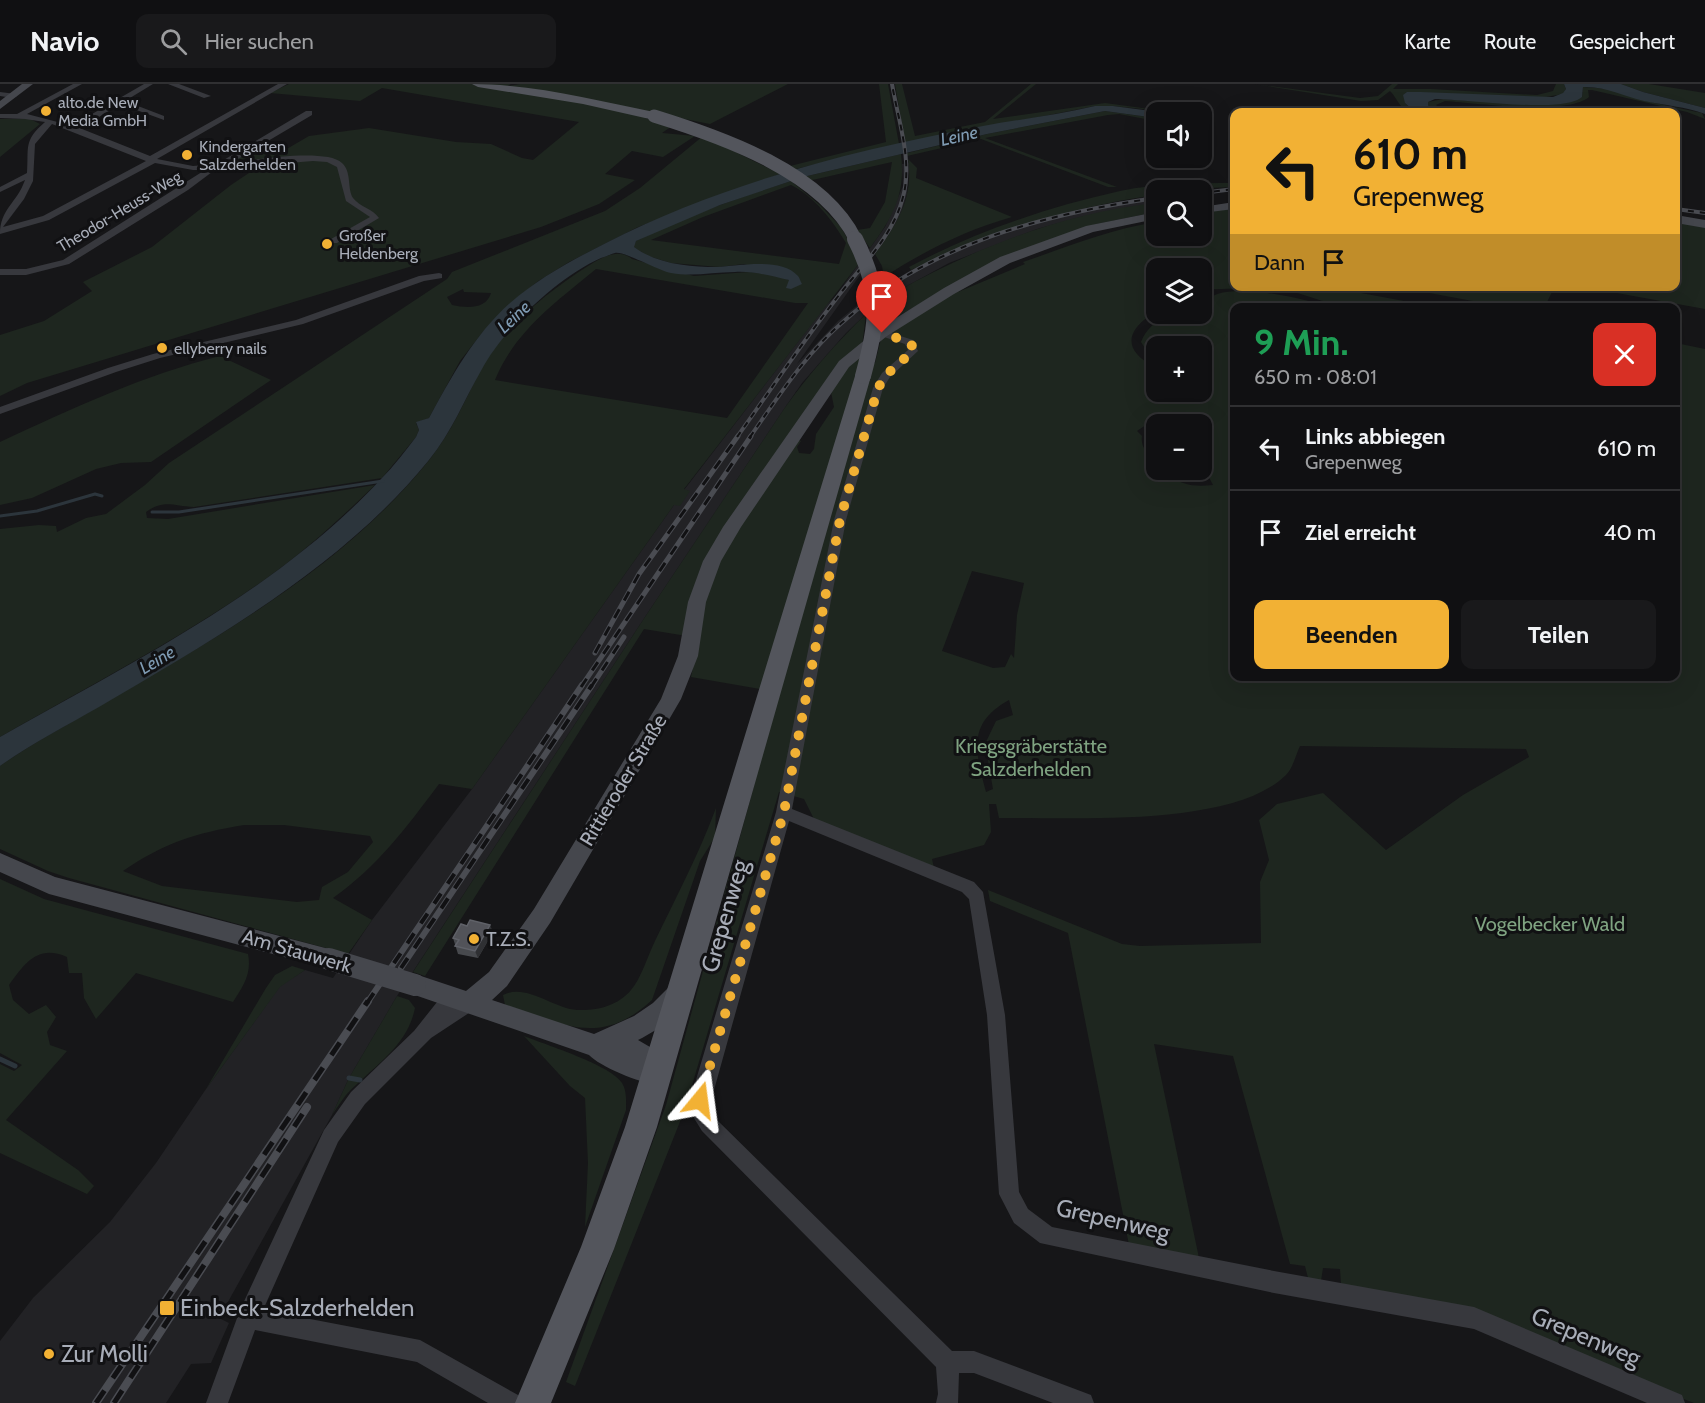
<!DOCTYPE html>
<html lang="de">
<meta charset="utf-8">
<style>
body{margin:0;font-family:Cabin,sans-serif;background:#19191b;color:#f1f3f6;height:100vh;display:flex;flex-direction:column;font-size:22px;white-space:nowrap}
*{box-sizing:border-box;margin:0}
p{font-size:20px;color:#9c9d9f}
.icon{flex:none;width:33px;height:33px;fill:none;stroke:currentColor;stroke-width:2;stroke-linecap:round;stroke-linejoin:round}
.map{position:relative;flex:1;overflow:hidden}
.panel{position:absolute;left:1230px;top:219px;width:450px;height:378px;display:flex;flex-direction:column;background:#101012;border-radius:12px;box-shadow:0 6px 24px #0002,0 0 0 2px #303032}
.panel>*{flex:none}
.hud{position:absolute;left:1230px;top:24px;width:450px;height:183px;border-radius:12px;box-shadow:0 6px 24px #0002,0 0 0 2px #303032;background:#f2b134;color:#111;overflow:hidden}
.buttons{position:absolute;left:1146px;top:18px;display:grid;gap:12px}
.buttons a{display:grid;place-items:center;width:66px;height:66px;border-radius:12px;background:#101012;box-shadow:0 6px 24px #0002,0 0 0 2px #303032;font-size:30px}
.pin{position:absolute;display:grid;place-items:center;width:51px;height:51px;color:#fff;margin:-62px -26px;border-radius:50% 50% 50% 0;rotate:-45deg;box-shadow:0 0 6px #0007}
.pin .icon{rotate:45deg}
.me{position:absolute;width:66px;margin:-33px;rotate:16deg;stroke-linejoin:round;filter:drop-shadow(0 0 4px #0008)}
.turn{display:flex;align-items:center;gap:21px;height:126px;padding:0 24px;font-size:27px}
.turn .icon{width:78px;height:78px;stroke-width:2.5}
.turn b{display:block;font-size:42px;line-height:51px}
.then{display:flex;align-items:center;height:57px;padding:0 24px;background:#0003;gap:12px;font-size:22px}
.round{display:grid;place-items:center;flex:none;width:63px;height:63px;border-radius:12px;background:#19191b}
.headline{display:flex;align-items:center;justify-content:space-between;height:102px;padding:0 24px}
h1{font-size:36px;font-weight:800;line-height:45px;color:#1e9e55}
.action{display:flex;gap:12px;margin-top:auto;padding:12px 24px}
.action a{flex:1;height:69px;border-radius:12px;background:#f2b134;color:#111;font-size:24px;font-weight:800;line-height:69px;text-align:center}
.action a+a{background:#19191b;color:#f1f3f6}
ul{padding:0;list-style:none}
li{display:flex;align-items:center;gap:18px;height:84px;padding:0 24px;border-top:2px solid #303032}
li div{flex:1}
li b{display:block;font-size:22px}
li em{font-style:normal}
header{display:flex;align-items:center;gap:36px;box-sizing:border-box;height:84px;padding:0 30px;background:#101012;border-bottom:2px solid #303032}
header strong{font-size:28px}
nav{display:flex;gap:33px;margin-inline-start:auto;font-size:21px}
.search{width:420px;height:54px;background:#19191b;display:flex;align-items:center;gap:15px;box-sizing:border-box;padding:0 21px;border-radius:12px;color:#9c9d9f;font-size:22px}
.map>svg:first-child{display:block}
.built{fill:#222225}
.green{fill:#1e261f;fill-rule:evenodd}
.water{fill:#2c353c}
.lines{fill:none;stroke-linecap:round;stroke-linejoin:round}
.stream-far1{stroke:#2c353c;stroke-width:3}
.stream{stroke:#2c353c;stroke-width:5}
.street{fill:#37383d;fill-rule:evenodd}
.secondary{fill:#45474d;fill-rule:evenodd}
.primary{fill:#53555c;fill-rule:evenodd}
.rail-far3-casing{stroke:#4a4c52;stroke-width:4}
.rail-far2-casing{stroke:#4a4c52;stroke-width:5}
.rail-far1-casing{stroke:#4a4c52;stroke-width:6}
.rail-casing{stroke:#4a4c52;stroke-width:8}
.rail-far3{stroke:#111113;stroke-width:2;stroke-dasharray:6;stroke-linecap:butt}
.rail-far2{stroke:#111113;stroke-width:3;stroke-dasharray:10;stroke-linecap:butt}
.rail-far1{stroke:#111113;stroke-width:4;stroke-dasharray:12;stroke-linecap:butt}
.rail{stroke:#111113;stroke-width:5;stroke-dasharray:15;stroke-linecap:butt}
.secondary-bridge{stroke:#45474d;stroke-width:22}
.primary-bridge-far1{stroke:#53555c;stroke-width:13}
.primary-bridge{stroke:#53555c;stroke-width:16}
.wall{fill:#47494d}
.shaded-wall{fill:#2f3033}
.building{fill:#525359;stroke:#5f6168;stroke-width:1.5}
.route{stroke:#f2b134;stroke-width:10;stroke-dasharray:0 18}
.poi-dot{fill:#f2b134;stroke:#111113;stroke-width:2}
.labels{text-anchor:middle;stroke-width:6;stroke-linejoin:round;paint-order:stroke}
.far-poi-label{font-size:16px;fill:#a8adb8;stroke:#111113;text-anchor:start}
.far-street-label{font-size:16px;fill:#a8adb8;stroke:#111113}
.far-water-label{font-size:18px;font-style:italic;fill:#7f9bb3;stroke:#111113}
.park-label{font-size:20px;fill:#7fa381;stroke:#111113}
.street-label{font-size:20px;fill:#a8adb8;stroke:#111113}
.poi-label{font-size:20px;fill:#a8adb8;stroke:#111113;text-anchor:start}
.near-street-label{font-size:24px;fill:#a8adb8;stroke:#111113}
.near-poi-label{font-size:24px;fill:#a8adb8;stroke:#111113;text-anchor:start}
</style>
<header>
<strong>Navio</strong>
<div class="search"><svg class="icon" aria-label="search" viewBox="0 0 24 24"><circle cx="10" cy="10" r="6"/><path d="M15 15l6 6"/></svg>Hier suchen</div>
<nav><a>Karte</a><a>Route</a><a>Gespeichert</a></nav>
</header>
<div class="map">
<svg width="1705" height="1319" viewBox="0 0 1705 1319">
<rect width="100%" height="100%" fill="#161618"/>
<path class="built" d="M909 79 907 110 899 136 797 280 838 237 865 215 911 186 962 161 1065 128 1156 111V119L1081 133 1037 145 949 179 896 208 866 230 846 249 802 299 784 325 645 533 397 912 349 994 332 1031 219 1234 229 1239 211 1279 191 1280 166 1319H0V1257L33 1214 110 1138 156 1079 206 1005 280 902 305 886 333 894 372 836 472 705 674 421 689 407 684 406 827 220 835 213 885 143 903 102 902 80Z"/>
<path class="green" d="M289 0H511L508 2 520 0H788L710 40 654 29 645 34 672 42 662 49 695 52 663 73 632 67 605 90 635 96 599 120 541 143 27 299 0 312V251L44 237 92 207 83 198 152 163 231 101 267 77 225 81 254 64 285 66 309 52 369 44 456 58 491 60 522 74 533 76 579 38 382 4 360 17 270 9Z
M879 0H888L899 60 792 86 786 83 886 58Z
M895 0H902L915 52 985 38 1031 0H1036L993 35 1105 19 1172 28 1113 22H1095L905 59Z
M1254 0 1360 14 1378 12 1392 0H1398L1393 5H1431L1537 11 1553 7 1556 0H1564L1566 5 1563 10 1540 14 1407 8 1405 19 1415 28C1401 29 1398 15 1390 7L1378 16 1361 17Z
M1621 0H1649L1705 9V24L1643 8Z
M1583 3 1612 5 1641 16 1702 29 1705 35 1687 28 1592 6H1588L1589 13C1566 32 1476 19 1445 17L1436 21 1444 28H1434L1428 21V18L1443 15 1545 21 1582 13Z
M1105 27 1156 34V37L1119 30 1108 31 985 54 1117 103H1108L981 55 907 72V69L987 50Z
M0 35H30L40 40 0 73Z
M703 52 780 90 638 143 569 178 537 198 509 221 482 249 460 277 429 334 416 339 419 346 416 353 382 394 194 423C173 422 164 415 146 428L147 434 168 435 375 401C340 435 304 468 264 496 180 555 89 602 0 653V445L39 441 56 442 57 448 86 434 106 430 145 401 169 379 447 195 452 188 605 127 640 104ZM463 205 464 208 491 209C486 226 466 224 452 221L447 213Z
M901 70C906 110 893 133 870 164L857 146 870 144 885 118 892 78 808 97 803 93Z
M908 75 917 84 916 94 1012 133C966 146 924 167 884 193L882 182 875 170C897 140 914 114 908 75Z
M791 97 820 121 840 142 861 177 684 405 690 407 680 422 674 421 472 705 439 700C406 744 378 782 333 814L372 836 348 870 69 794 48 787 0 765V682C32 659 68 641 101 621 218 553 344 483 430 375 452 347 465 316 481 285 506 241 546 209 588 182 601 174 618 163 632 175L694 192 749 188 772 190 789 196V200H802L744 180 719 183 671 179 648 172 633 163 636 157C686 132 738 114 791 97ZM791 101C814 112 833 137 846 159L839 180 651 156 703 133ZM596 185 795 219H808L727 334 495 296C515 247 556 218 596 185ZM244 741H284L370 752 373 758 348 788 322 803 319 816 297 818 162 802 123 787C164 759 195 749 244 741Z
M1234 99V103L1156 106V111C1070 123 990 149 911 186L909 183C974 148 1048 123 1120 107 1158 99 1197 99 1234 99Z
M1156 119V128L1092 141 1156 130V136L1152 135 1093 147 1003 181 958 208 1025 180 1023 178C1070 162 1107 146 1156 138V152H1202V124L1234 120V202L1329 203 1436 223C1411 223 1371 227 1347 223 1321 219 1298 206 1270 204 1257 203 1208 207 1202 204V184H1156V228C1141 236 1122 253 1137 270 1142 276 1150 280 1156 285V308H1168L1157 315 1165 319 1180 311 1182 308H1202V262H1156V275L1148 269 1141 258C1152 231 1176 230 1202 230V225L1212 223 1210 214C1231 197 1305 215 1330 223L1234 224V592H1676V259L1705 265V1319H1694L1609 1286 1341 1200 1340 1185 1323 1184 1321 1197 1308 1194 1305 1182 1290 1180 1233 972 1154 960 1199 1174 1129 1161 1068 849 990 817 988 806 1122 860 1140 862 1261 859 1260 798 1269 776 1259 736 1277 720 1323 709 1386 766 1463 711 1529 673 1526 665 1300 662C1296 670 1293 684 1286 691 1232 744 1074 733 999 734L996 720H989L991 748 984 761 932 775 934 784 814 735 804 715 779 708 685 1025 575 1302 566 1298 666 1021 754 702 760 605 691 593 699 554 644 545 425 892 413 888 645 533 784 325C809 290 836 259 866 230L861 271 858 281 875 279 884 243 932 213 895 234 890 214 896 208C977 163 1064 129 1156 119ZM831 308 834 323 816 350 814 365 810 370 799 369 797 363 801 357 798 356ZM1165 328 1172 340H1202V380L1213 401C1191 403 1179 401 1163 386H1156V379C1149 372 1140 363 1142 352L1137 347ZM972 487 1024 499 1017 531 1014 574 1011 570 1005 583 993 584 942 567ZM1009 616 1013 631 996 637 985 660 993 705 986 708C975 667 967 639 1009 616Z
M1676 134 1705 138V225L1584 203 1676 202Z
M1397 203H1568L1565 208 1553 206 1544 224 1505 223Z
M220 272 271 296 151 378 121 379 96 385 32 414 0 421V358C71 325 144 291 220 272Z
M716 724 715 753 700 777 652 916C600 964 564 940 505 921L503 911C526 899 554 925 577 926 596 927 618 922 631 906 641 895 648 871 655 857 676 813 699 770 716 724Z
M0 795 44 815 248 870C252 890 243 902 233 918L136 889 96 935 84 914 82 889H69L67 873C38 860 25 879 9 901L13 916 29 930 46 921 56 933 47 948 50 961 67 967 6 1036 78 1086 94 1102 87 1110 0 1069V980L14 987 22 981 0 969Z
M292 882 305 886 280 903 206 1005 266 904 275 891Z
M397 912 409 916 415 924C408 959 380 978 356 1001 346 1009 339 1021 332 1031L349 994Z
M524 952C546 961 611 981 622 999 627 1007 626 1017 626 1026L585 1143 588 1079 585 1014 570 1002Z"/>
<path class="water" d="M1564 0H1621L1643 8 1705 24V30C1686 23 1664 21 1644 17 1622 12 1606 2 1583 3L1582 13C1564 30 1464 15 1435 15L1428 18V21L1434 28H1415L1405 19 1403 11 1407 8H1421L1553 13 1563 9 1566 5Z
M1095 22H1113L1159 28H1156V34L1105 27 987 50 803 93 720 121 636 157 634 163C657 180 689 183 717 183 739 182 781 173 798 192 800 194 800 197 802 200L791 205 786 204 789 196C771 192 754 187 735 188 713 188 693 193 671 189 657 186 624 167 615 169 611 170 605 173 601 174 558 193 504 244 482 285 464 316 452 348 429 376 342 483 216 554 99 623 66 642 31 660 0 682V653C132 578 276 508 381 395 394 382 405 367 416 353L419 346 416 338 429 334C452 292 474 251 510 219 539 194 572 176 606 159 723 99 854 66 983 42 1020 35 1058 31 1095 22Z"/>
<g class="lines">
<path class="stream-far1" d="M152 428H179L383 397
M0 432 37 427 95 410 102 412"/>
<path class="stream" d="M0 975 15 982
M349 994 360 996"/>
<path class="street" d="M73 0H82L27 30 69 41 80 37 144 0H153L125 17 164 32V36L120 20 86 41 77 43 150 72 278 0H287L157 75 193 82 217 80 306 27H312V31L231 79C253 76 326 64 342 79 352 88 347 105 353 114 360 123 373 125 379 134L337 159H331V155L370 133 346 117 337 83 327 78 313 77 216 85 188 106 69 180 26 191H0V185H26L63 176 205 86H193L155 79 49 136 0 150C0 125 17 119 25 96L0 108V103L27 89C29 63 23 57 45 38L25 35 0 34V30H17ZM52 40 146 77 43 132 3 143 24 115 33 97 35 60Z
M168 0H179L211 12 204 14Z
M0 8 16 10 17 12 13 14 0 12Z
M439 189 442 190V194L424 197 303 240 160 274 116 288 0 330V323L108 284 153 270 296 236 419 192Z
M882 246 913 256 918 267 890 293 883 304 846 436 792 725 974 798 983 808 1005 931 1019 1108 1028 1125 1052 1143 1274 1187 1474 1223 1682 1311 1685 1319H1647L1474 1245 1274 1209 1040 1159 1014 1139 999 1110 987 931 969 815 962 808 789 737 709 1024 716 1035 952 1267H974L1091 1311 1094 1319H1053L974 1289H959L958 1319H936L938 1310 936 1283 702 1047 689 1026 690 1016 776 728 834 436 873 304 882 289 908 266 905 260 878 251V247Z
M451 905 457 908 460 913 458 918 469 912 475 915 478 920 475 925 431 954 365 1020 338 1058 263 1226 420 1256 518 1311 521 1319H488L417 1278 255 1246 228 1319H206L240 1226 324 1046 351 1008 414 947 445 908Z"/>
<path class="secondary" d="M22 0H33L0 25V17Z
M1234 118V125L1202 129V123Z
M1156 128V135L1093 148 1010 179 954 210 887 252 849 283 741 443 721 477 706 518 698 572 681 615 550 839 507 902 492 916 594 950 634 932 653 919 670 902 679 899 688 902 692 910C681 931 658 946 638 956L662 970 671 988 667 996C664 998 662 999 658 1000 643 1001 599 982 589 971L406 908 402 901 406 894 415 890 466 907 489 888 534 825 661 615 678 572 688 518 703 477 723 443 839 277 877 246 944 204 1000 173 1086 142Z
M1676 131 1705 136V144L1676 139Z
M0 769 55 793 329 865 338 868 341 875 338 882 329 885 49 810 0 788Z"/>
<path class="primary" d="M472 0C533 0 595 16 654 28L660 32 654 36 583 20 478 3Z
M863 287 869 288 871 292 657 1043 614 1165 551 1319H515L581 1163 625 1043 855 292 857 288Z"/>
<g class="rail-far3-casing">
<path id="rail-far3" d="M1202 109 1234 105
M1676 125 1705 129
M737 353C770 307 801 260 836 215 860 183 893 153 903 113 913 77 898 36 892 0
M750 353C778 313 806 269 844 237 930 160 1044 130 1156 114"/>
</g>
<g class="rail-far2-casing">
<path id="rail-far2" d="M595 569 639 490 738 352
M581 603 751 352
M591 603 624 553"/>
</g>
<g class="rail-far1-casing">
<path id="rail-far1" d="M401 884 592 601
M367 919 582 601"/>
</g>
<g class="rail-casing">
<path id="rail" d="M96 1319 368 917
M114 1319 307 1023"/>
</g>
<use href="#rail-far3" class="rail-far3"/>
<use href="#rail-far2" class="rail-far2"/>
<use href="#rail-far1" class="rail-far1"/>
<use href="#rail" class="rail"/>
<path class="secondary-bridge" d="M329 875 415 901"/>
<path class="primary-bridge-far1" d="M654 32C722 53 823 88 856 156"/>
<path class="primary-bridge" d="M855 155C882 208 878 236 863 292"/>
</g>
<path class="wall" d="M493 848 478 874 458 870 453 854Z"/>
<path class="shaded-wall" d="M490 841 493 848 478 874 475 867Z"/>
<path class="building" d="M470 836 490 841 475 867 455 862 459 856 453 854 461 840 467 842Z"/>
<g class="lines">
<path class="route" d="M700 1016 784 728 840 436 878 304 886 291 913 267V263L909 258 882 249"/>
</g>
<g class="poi-dot">
<circle cx="46" cy="27" r="6"/>
<circle cx="187" cy="71" r="6"/>
<circle cx="327" cy="160" r="6"/>
<circle cx="162" cy="264" r="6"/>
<circle cx="474" cy="855" r="6"/>
<rect x="159" y="1216" width="16" height="16" rx="3"/>
<circle cx="49" cy="1270" r="6"/>
</g>
<g class="labels">
<g class="far-poi-label">
<text x="58" y="24">alto.de New<tspan x="58" dy="18">Media GmbH</tspan></text>
<text x="199" y="68">Kindergarten<tspan x="199" dy="18">Salzderhelden</tspan></text>
<text x="339" y="157">Großer<tspan x="339" dy="18">Heldenberg</tspan></text>
<text x="174" y="270">ellyberry nails</text>
</g>
<g class="far-street-label">
<text transform="translate(119 127) rotate(-31)" y="6">Theodor-Heuss-Weg</text>
</g>
<g class="far-water-label">
<text transform="translate(959 52) rotate(-13)" y="6">Leine</text>
<text transform="translate(514 233) rotate(-43)" y="6">Leine</text>
<text transform="translate(157 576) rotate(-31)" y="6">Leine</text>
</g>
<g class="park-label">
<text x="1031" y="669">Kriegsgräberstätte<tspan x="1031" dy="23">Salzderhelden</tspan></text>
<text x="1550" y="847">Vogelbecker Wald</text>
</g>
<g class="street-label">
<text transform="translate(623 696) rotate(-59)" y="7">Rittieroder Straße</text>
<text transform="translate(297 867) rotate(16)" y="7">Am Stauwerk</text>
</g>
<g class="poi-label">
<text x="486" y="862">T.Z.S.</text>
</g>
<g class="near-street-label">
<text transform="translate(725 832) rotate(-74)" y="8">Grepenweg</text>
<text transform="translate(1113 1136) rotate(13)" y="8">Grepenweg</text>
<text transform="translate(1586 1253) rotate(23)" y="8">Grepenweg</text>
</g>
<g class="near-poi-label">
<text x="180" y="1232">Einbeck-Salzderhelden</text>
<text x="61" y="1278">Zur Molli</text>
</g>
</g>
</svg>
<div class="buttons">
<a><svg class="icon" aria-label="sound" viewBox="0 0 24 24"><path d="M4 9h4l5-4v14l-5-4H4zM17 9q2 3 0 6"/></svg></a>
<a><svg class="icon" aria-label="search" viewBox="0 0 24 24"><circle cx="10" cy="10" r="6"/><path d="M15 15l6 6"/></svg></a>
<a><svg class="icon" aria-label="layers" viewBox="0 0 24 24"><path d="M12 4l9 5-9 5-9-5zM3 14l9 5 9-5"/></svg></a>
<a>+</a>
<a>−</a>
</div>
<div class="pin" style="left:882px;top:249px;background:#d93025"><svg class="icon" aria-label="arrive" viewBox="0 0 24 24"><path d="M6 21V4h12l-3 4 3 4H6"/></svg></div>
<svg class="me" style="left:700px;top:1016px" viewBox="-20 -20 40 40"><path d="M0-17L14 15 0 8-14 15z" fill="#f2b134" stroke="#fff" stroke-width="4"/></svg>
<div class="hud">
<div class="turn"><svg class="icon" aria-label="left" viewBox="0 0 24 24"><path d="M17 20v-9H6M10 6l-5 5 5 5"/></svg><div><b>610 m</b>Grepenweg</div></div>
<div class="then">Dann<svg class="icon" aria-label="arrive" viewBox="0 0 24 24"><path d="M6 21V4h12l-3 4 3 4H6"/></svg></div>
</div>
<section class="panel">
<div class="headline"><div><h1>9 Min.</h1><p>650 m · 08:01</p></div><a class="round" style="background:#d93025;color:#fff"><svg class="icon" aria-label="close" viewBox="0 0 24 24"><path d="M6 6l12 12M18 6L6 18"/></svg></a></div>
<ul>
<li><svg class="icon" aria-label="left" viewBox="0 0 24 24"><path d="M17 20v-9H6M10 6l-5 5 5 5"/></svg><div><b>Links abbiegen</b><p>Grepenweg</p></div><em>610 m</em></li>
<li><svg class="icon" aria-label="arrive" viewBox="0 0 24 24"><path d="M6 21V4h12l-3 4 3 4H6"/></svg><div><b>Ziel erreicht</b></div><em>40 m</em></li>
</ul>
<div class="action"><a>Beenden</a><a>Teilen</a></div>
</section>
</div>
